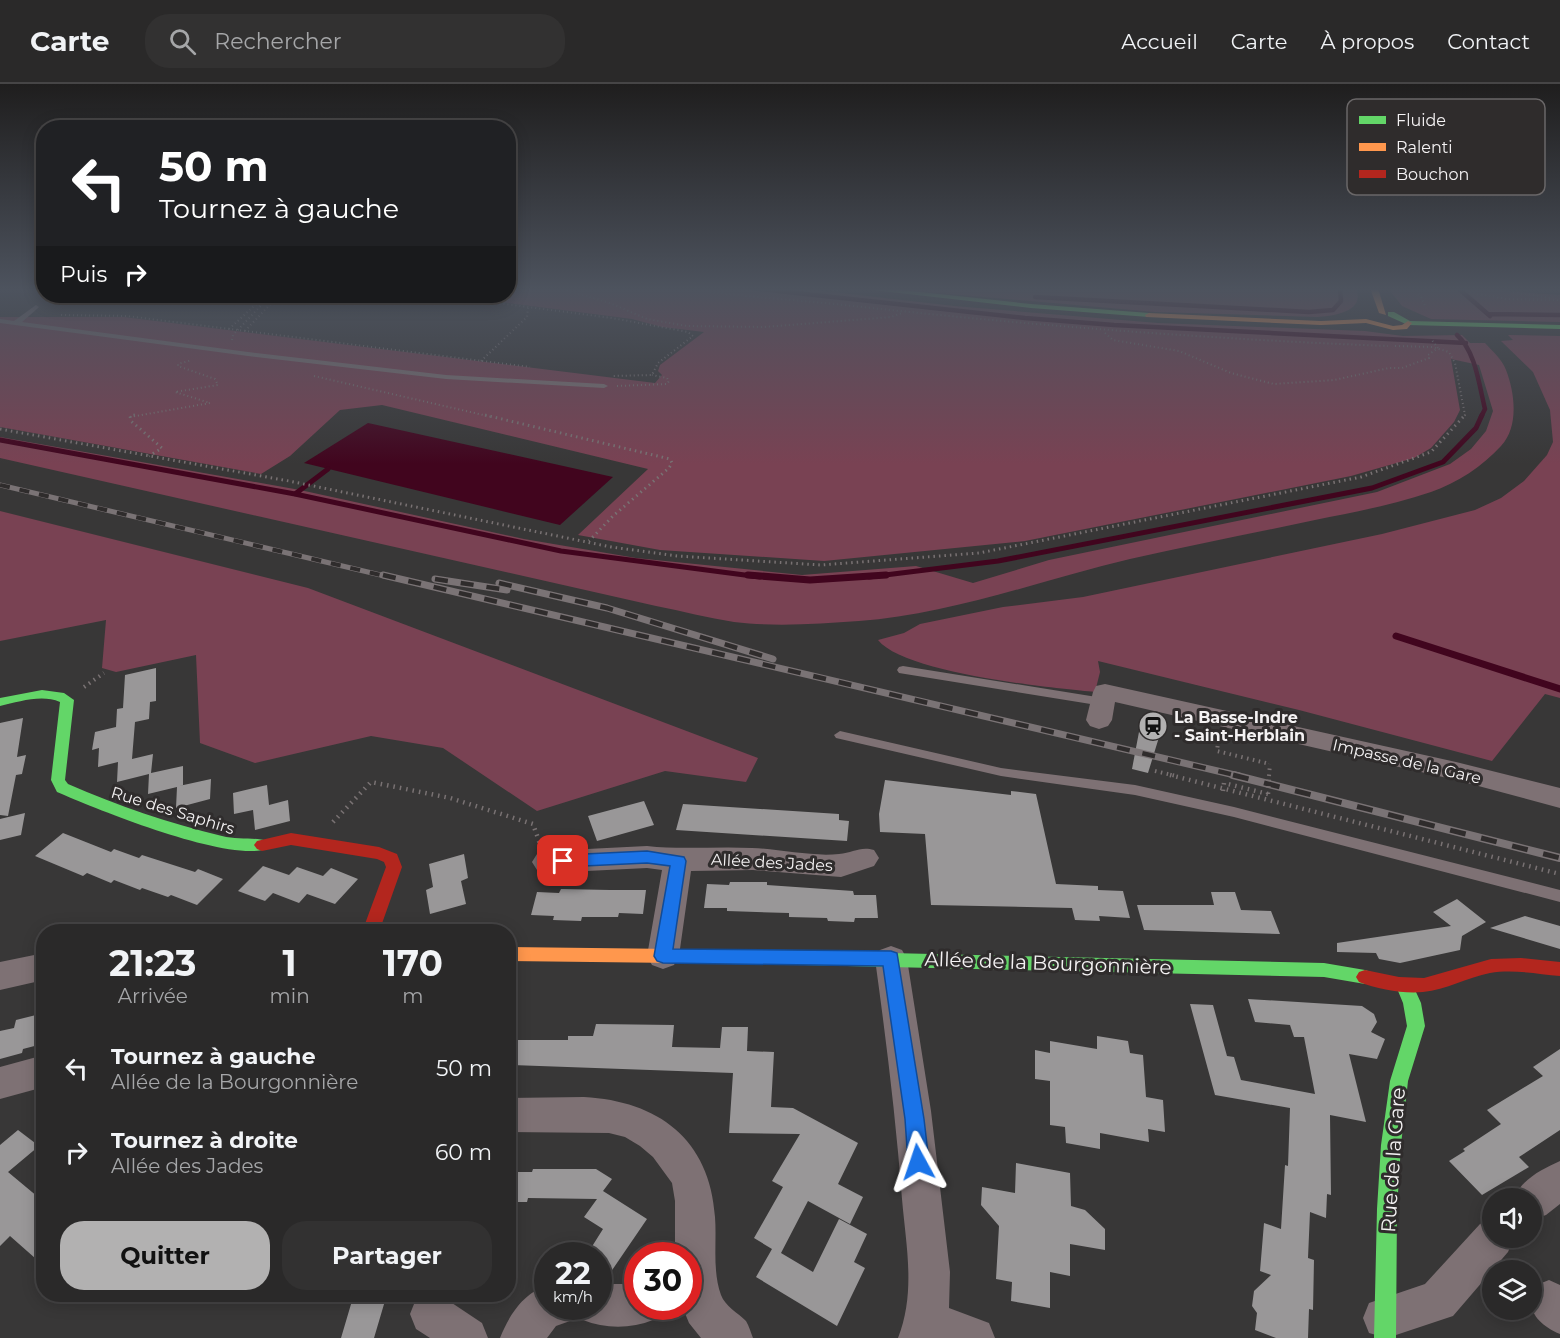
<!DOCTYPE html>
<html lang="fr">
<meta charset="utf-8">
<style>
body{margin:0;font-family:Montserrat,sans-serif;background:#323131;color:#f1f3f6;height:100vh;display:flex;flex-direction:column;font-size:22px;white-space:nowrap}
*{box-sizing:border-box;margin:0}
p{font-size:20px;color:#a5a6a8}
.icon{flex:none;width:33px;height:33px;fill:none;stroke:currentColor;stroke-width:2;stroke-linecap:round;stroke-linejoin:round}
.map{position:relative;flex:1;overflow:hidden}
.details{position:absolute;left:36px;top:840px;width:480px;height:378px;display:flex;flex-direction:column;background:#2a2929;border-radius:24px;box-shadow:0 3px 15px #0003,0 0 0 2px #464546}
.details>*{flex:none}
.hud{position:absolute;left:36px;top:36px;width:480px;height:183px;border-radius:24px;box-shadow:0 3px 15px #0003,0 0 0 2px #464546;background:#202124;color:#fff;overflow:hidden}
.controls{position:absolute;left:1482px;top:1104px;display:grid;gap:12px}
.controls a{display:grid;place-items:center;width:60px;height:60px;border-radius:50%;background:#2a2929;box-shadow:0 3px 15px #0003,0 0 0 2px #464546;font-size:30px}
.speed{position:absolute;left:534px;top:1158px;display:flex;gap:12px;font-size:30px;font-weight:700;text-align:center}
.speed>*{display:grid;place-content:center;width:78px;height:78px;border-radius:50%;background:#2a2929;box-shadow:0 3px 15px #0003,0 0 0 2px #464546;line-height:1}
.speed small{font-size:15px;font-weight:400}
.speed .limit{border:9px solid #d22;background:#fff;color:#111}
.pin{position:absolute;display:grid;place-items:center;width:51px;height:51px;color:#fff;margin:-26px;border-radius:12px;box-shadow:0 3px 9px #0006}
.me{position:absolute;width:66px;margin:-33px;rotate:355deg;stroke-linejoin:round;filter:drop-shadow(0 0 4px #0008)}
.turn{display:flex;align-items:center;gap:21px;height:126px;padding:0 24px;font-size:27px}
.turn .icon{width:78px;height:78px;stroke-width:2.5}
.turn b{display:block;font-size:42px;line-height:51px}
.then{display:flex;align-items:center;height:57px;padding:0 24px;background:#0003;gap:12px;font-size:22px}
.eta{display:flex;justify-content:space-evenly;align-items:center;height:102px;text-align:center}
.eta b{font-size:36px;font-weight:700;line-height:42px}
.cta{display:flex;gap:12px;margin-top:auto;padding:12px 24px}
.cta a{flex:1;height:69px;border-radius:24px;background:#b2b1b1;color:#111;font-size:24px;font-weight:700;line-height:69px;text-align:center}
.cta a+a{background:#323131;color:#f1f3f6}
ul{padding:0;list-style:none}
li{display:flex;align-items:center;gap:18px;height:84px;padding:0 24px}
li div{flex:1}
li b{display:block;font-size:22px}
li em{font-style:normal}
header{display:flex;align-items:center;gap:36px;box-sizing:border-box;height:84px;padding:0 30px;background:#2a2929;border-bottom:2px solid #464546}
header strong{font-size:28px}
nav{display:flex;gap:33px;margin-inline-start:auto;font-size:21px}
.search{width:420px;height:54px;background:#323131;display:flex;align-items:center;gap:15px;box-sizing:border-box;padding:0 21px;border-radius:24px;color:#a5a6a8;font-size:22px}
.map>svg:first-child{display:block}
.green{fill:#794253}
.water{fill:#41051e}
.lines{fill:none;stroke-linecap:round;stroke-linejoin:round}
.stream-far2{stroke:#41051e;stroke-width:4.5}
.stream-far1{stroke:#41051e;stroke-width:5}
.stream{stroke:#41051e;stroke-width:7}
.building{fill:#999798}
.path-far3{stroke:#797273;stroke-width:2;stroke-dasharray:1 3;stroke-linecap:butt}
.path-far2{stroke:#797273;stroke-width:3;stroke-dasharray:1.5 4;stroke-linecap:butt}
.path-far1{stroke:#797273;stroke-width:4;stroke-dasharray:1.5 4.5;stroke-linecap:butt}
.path{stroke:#797273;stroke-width:4.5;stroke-dasharray:1.5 5;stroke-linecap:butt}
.lane{fill:#7e7174;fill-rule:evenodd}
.street{fill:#7e7174;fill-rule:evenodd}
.fast{fill:#63d668;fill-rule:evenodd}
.slow{fill:#ff974d;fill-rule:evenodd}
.jam{fill:#b3261e;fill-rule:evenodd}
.rail-far2-casing{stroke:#7a7375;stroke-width:5}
.rail-far1-casing{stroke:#7a7375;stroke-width:7}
.rail-casing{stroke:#7a7375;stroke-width:8}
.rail-far2{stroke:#2f2c2c;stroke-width:4;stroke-dasharray:10;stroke-linecap:butt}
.rail-far1{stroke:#2f2c2c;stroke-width:4.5;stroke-dasharray:13;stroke-linecap:butt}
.rail{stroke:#2f2c2c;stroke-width:5;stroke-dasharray:16;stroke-linecap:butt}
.path-bridge-far1{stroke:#797273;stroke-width:4;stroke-dasharray:1.5 4.5;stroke-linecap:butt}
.path-bridge{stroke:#797273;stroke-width:4.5;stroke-dasharray:1.5 5;stroke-linecap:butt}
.route{fill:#1a73e8;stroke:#114b97;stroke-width:1.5}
.labels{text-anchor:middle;stroke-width:6;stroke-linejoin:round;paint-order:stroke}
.poi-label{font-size:16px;font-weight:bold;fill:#f4f2f3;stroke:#2f2c2c;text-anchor:start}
.street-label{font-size:16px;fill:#f4f2f3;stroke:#2f2c2c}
.near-street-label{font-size:20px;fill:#f4f2f3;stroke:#2f2c2c}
.key{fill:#2f2c2c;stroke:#6a6768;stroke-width:1.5}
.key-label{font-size:16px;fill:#f4f2f3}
</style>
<header>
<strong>Carte</strong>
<div class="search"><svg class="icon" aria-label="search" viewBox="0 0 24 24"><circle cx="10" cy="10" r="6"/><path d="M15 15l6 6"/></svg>Rechercher</div>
<nav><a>Accueil</a><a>Carte</a><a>À propos</a><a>Contact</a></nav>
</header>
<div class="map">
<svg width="1560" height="1254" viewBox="0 0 1560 1254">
<rect width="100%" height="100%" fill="#383737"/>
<path class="green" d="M509 204H798L954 222 1158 239 1365 247 1403 252 1462 251 1470 259H1485C1493 268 1502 275 1506 286 1515 309 1519 343 1501 362 1483 382 1457 399 1431 408 1393 421 1354 428 1315 436 1254 449 1191 461 1130 475 1042 496 948 531 859 537 818 540 774 543 734 538 708 534 682 527 656 522L0 374V353L300 406 524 455 636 474 802 491 916 482 973 499 1049 476 1377 408 1450 380 1471 365 1486 347 1493 327 1479 281 1451 275 1460 326 1454 338 1431 364 1414 374 1351 392 1025 457 824 477 660 466 578 451 648 385 382 321 340 326 290 372 261 390 0 343V233H124L655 299 662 291 658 287 660 281 704 248 662 243 632 235 453 212H508Z
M883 204H1356C1366 228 1333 232 1317 233L1155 228Z
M1388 204H1498L1504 207 1560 211V238L1431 235 1402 222Z
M1508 251 1560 252V614L1545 610 1492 677 1299 626 1098 577 1100 588 1095 608C1050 604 904 589 878 556L904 549 920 540 1003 523 1083 513 1382 450 1475 426 1501 414 1524 397 1547 371 1553 358 1550 326 1533 288 1501 257 1513 256Z
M0 427 308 504 758 674 746 698 665 687 537 727 443 664 371 652 255 679 200 659 196 571 116 588 102 584 106 536 0 557Z"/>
<path class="water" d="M368 339 613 393 560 441 304 379Z"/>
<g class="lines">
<path class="stream-far2" d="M751 204 1025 234 1114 241 1466 259
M1458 204 1490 232
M1035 213 1309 228 1333 226 1341 217 1340 204
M1488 230 1560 231
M1457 251C1476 268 1479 301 1485 325L1481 333"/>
<path class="stream-far1" d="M0 356 295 410 561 467 760 493
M295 410 328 385
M869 493 998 477 1372 404 1443 378 1476 344 1482 331"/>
<path class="stream" d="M748 491 810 496 886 491
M1396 552 1560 605"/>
</g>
<path class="building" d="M156 584V617L150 618 149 635 135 638 132 675 153 670 151 689 183 682V701L179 702 211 695 210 715 176 724 177 703 148 710 149 690 117 698 118 678 126 676 98 683 99 664 92 666 95 648 116 643 117 625 123 624 125 591Z
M1142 632 1164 637 1148 689 1132 685Z
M23 634 17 673 26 671 22 690 16 691 8 732 0 731V639Z
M885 696 1011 711V707L1036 710 1056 800 1098 802V806L1123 807 1130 834 1099 832 1100 837 1075 836 1072 824 931 821 925 750 880 748 879 730Z
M267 701 269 721 288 716 290 737 255 746 253 726 234 730 233 709Z
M644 717 654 741 597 757 588 732Z
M683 720 839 730V736L849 737 847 757 676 746Z
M25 729 21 751 0 756V735Z
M63 749 111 768 114 765 139 774 142 771 195 788 198 785 223 795 197 821 171 811 168 813 142 804 140 806 114 796 111 799 87 789 83 792 35 772Z
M464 770 468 794 461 797 466 820 430 830 426 806 433 803 429 780Z
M263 782 289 791 297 783 323 792 331 784 358 795 335 820 307 810 299 819 273 809 265 817 238 807Z
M730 798H767V801L853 807 854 811H876L878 834H855L854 838 828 837 827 834 789 833V829L727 827V824H704L707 800 729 801Z
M561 805 610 806H646L643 830 619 829 618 833H582L581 837 553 836 554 832 531 831 537 808 559 809Z
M1211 808H1235L1241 826 1271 827 1280 850 1144 846 1137 821H1214Z
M1457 815 1486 838 1462 852 1460 866 1400 879 1379 875 1376 869 1337 868V859L1451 842 1433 828Z
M1525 832 1560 842V865L1490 844Z
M1248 915 1362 922 1374 930 1377 938 1371 948 1385 955 1377 975 1349 970 1366 1038 1330 1031 1331 1111 1327 1110 1326 1134 1310 1128 1308 1174 1314 1176 1313 1226 1309 1225 1308 1254H1276L1255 1246 1257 1229 1252 1222 1254 1207 1271 1191 1260 1187 1264 1139 1281 1145 1285 1081 1288 1082 1290 1024 1215 1011 1190 920 1213 921 1227 972 1234 973 1241 996 1315 1010 1304 953H1294L1290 941 1255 938Z
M44 929 42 960 23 965 22 969 0 975V947L14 944 16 936Z
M596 940 674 941 672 963 720 964 722 943H748L747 967 774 968 771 1023 793 1024 858 1059 838 1100 863 1113 850 1140 808 1117 781 1169 813 1188 839 1135 867 1150 854 1178 865 1184 837 1242 756 1193 772 1165 754 1154 783 1103 772 1097 800 1050 729 1049 733 989 512 981V974H508V956H568V952H593Z
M1097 952 1128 957 1130 969 1143 971 1146 1013 1163 1016 1165 1048 1148 1045 1149 1058 1100 1049V1065L1066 1059 1065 1043 1050 1041V997L1035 995V966L1050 969V957L1097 965Z
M1560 965V1046L1519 1073 1529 1083 1482 1111 1449 1077 1465 1067 1463 1065 1501 1040 1487 1026 1543 992 1533 983Z
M18 1046 39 1062 8 1088 44 1118V1182L10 1152 0 1162V1061Z
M1016 1079 1070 1089 1071 1122 1085 1126 1105 1145V1166L1070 1160V1192L1050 1188V1224L1011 1217 1012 1198 996 1195 999 1142 981 1121 982 1103 1015 1109Z
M533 1085H596L612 1095 603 1107 647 1135 604 1198H598V1172H586L603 1145 584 1133 597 1115 528 1114 527 1118H508V1088H532Z
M354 1210H387L374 1254H341Z"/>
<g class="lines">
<path class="path-far3" d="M559 204 610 219 647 235 687 242 764 243 891 233 902 229
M686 204C738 213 791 215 844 221 1025 241 1206 255 1388 262
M817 204 841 207
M1413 204 1421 213 1426 224
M1463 204 1468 208 1506 215 1560 216
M1502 204 1511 208 1553 214
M444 212 612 234 688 248 693 252 658 279 652 291 612 292
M61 231 127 232 530 283
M229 245 265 212
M245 247 278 212
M1105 249 1113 256 1179 267 1231 289 1274 300 1334 296 1389 284H1402L1429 274 1428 271 1438 264 1431 255
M232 256 233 251 270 212
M1395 262 1432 263 1449 268 1455 279 1465 331 1463 333
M481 277 527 233 528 224
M314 292 492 333
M617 302 667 300 669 297 667 294 652 291
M130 333 210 319 175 308 218 301 215 295 178 282V280L192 276"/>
<path class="path-far2" d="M135 331 130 332 131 337 162 364 149 372
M485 331 670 375 672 379 669 384 613 432 589 457
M0 345 289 397 611 463 677 472 821 481 979 469 1361 393 1431 368 1465 331"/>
<path class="path-far1" d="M84 603 104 589
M1219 650 1217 667 1270 680
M1155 687 1176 692"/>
<path class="path" d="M1170 691 1560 790
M1223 707 1224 699 1268 710
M333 738 371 698 450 714 533 740 540 760"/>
<path class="lane" d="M36 221 39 223 38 224 22 238 248 268 446 291 604 300 608 302 604 304 446 295 248 272 0 239V235L14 237Z
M903 582 1103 614 1109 618 1103 622 899 589 897 586 899 583Z
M840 647 1001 684 1135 701 1234 723 1560 806V818L1234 733 1135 711 1001 692 836 654 834 651Z"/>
<path class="street" d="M1105 600 1456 678 1560 704V724L1456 696 1115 618 1112 636 1108 642 1099 645 1090 642 1086 636 1093 608 1096 602Z
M647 762C682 766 717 762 752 764 780 765 812 773 839 770 853 769 860 762 874 766L879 774 874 782 841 793 753 786 691 787 679 872 674 881 663 885 652 881 647 872 662 786 647 784 547 789 537 786 532 778 537 770 547 767Z
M891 862 902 866 907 875 931 1027 950 1188 949 1224 989 1239 995 1254H898C916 1208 906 1162 902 1115 896 1035 886 955 875 875L880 866Z
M44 869V896L0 906V878Z
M44 971V1003L0 1015V983Z
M584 1013C658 1017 710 1055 715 1133 717 1158 712 1186 721 1211 725 1222 738 1229 746 1237 749 1242 751 1249 753 1254H701L689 1239 682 1222H688V1172H675V1117L672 1099 653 1073 640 1062 625 1053 609 1049 508 1048V1014Z
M1560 1077V1120L1546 1131 1532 1136V1114H1514C1521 1096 1542 1085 1560 1077Z
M1492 1135V1154H1514L1508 1168 1453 1232 1387 1254 1369 1249 1363 1234 1369 1219 1425 1200 1480 1140Z
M1549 1196 1560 1201V1250C1539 1241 1524 1226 1534 1202Z
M598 1200H638V1222H658L653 1236C631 1245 605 1245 583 1236L578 1222H598Z
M548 1202V1222H576L570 1237 556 1242 547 1254H500C509 1232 523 1208 548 1202Z
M427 1210 446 1215 482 1239 488 1254H430L416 1245 410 1230 416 1215Z"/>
<path class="fast" d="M855 204H883L1031 220 1149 229 1153 231 1149 233 1031 224Z
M1388 228H1394L1410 237 1560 241V245L1408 241 1388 232Z
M42 606 64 609 74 616 65 696 68 700C118 722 169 739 222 752 237 756 255 753 267 757L270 761 267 765C226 778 99 726 57 708L51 696 60 618C41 610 19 618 0 622V614Z
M760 866 1324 879 1365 886 1371 888 1374 893 1371 898 1365 900 1324 893 760 880 754 878 751 873 754 868Z
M1405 895 1411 897 1421 919 1425 942 1408 997 1401 1061 1397 1125 1396 1254H1374L1377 1125 1381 1061 1390 997 1407 942 1403 919 1396 902 1399 897Z"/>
<path class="slow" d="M1370 204H1378L1386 231 1379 229Z
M1149 229 1321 237 1366 235 1393 242 1402 241 1408 237 1412 239 1407 245 1393 246 1366 239 1321 241 1146 233 1145 231Z
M508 863 760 866 766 868 769 873 766 878 760 880 508 877Z"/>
<path class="jam" d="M291 749 379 763 397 770 402 783 379 848H362L386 783 384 778 377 775 291 761 262 767 257 765 254 761 257 757Z
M1521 874 1560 878V892C1537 890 1513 885 1490 889 1468 893 1446 906 1423 908 1403 910 1378 905 1359 898L1356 893 1359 888 1365 886 1399 893 1424 894 1491 875Z"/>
<g class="rail-far2-casing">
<path id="rail-far2" d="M0 401 389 493"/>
</g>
<g class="rail-far1-casing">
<path id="rail-far1" d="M383 491 1239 692
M435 495 507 506
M499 499 607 524 773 575"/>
</g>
<g class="rail-casing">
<path id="rail" d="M1233 691 1560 774"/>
</g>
<use href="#rail-far2" class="rail-far2"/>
<use href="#rail-far1" class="rail-far1"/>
<use href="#rail" class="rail"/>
<path class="path-bridge-far1" d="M1269 692 1270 680"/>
<path class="path-bridge" d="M1268 710 1269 691"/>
</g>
<linearGradient id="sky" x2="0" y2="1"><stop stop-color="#1f1e1e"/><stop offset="0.54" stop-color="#4d535e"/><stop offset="1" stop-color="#4d535e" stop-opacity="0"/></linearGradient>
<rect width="1560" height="380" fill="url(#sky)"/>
<path class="route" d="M647 767 684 773 686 777 673 865 891 867 897 869 924 1035 929 1078 926 1085 918 1088 911 1085 908 1078 905 1035 883 882 663 879 657 877 654 872 670 782 647 779 563 783 557 782 555 777 557 773 563 771Z"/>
<defs>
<g id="station-disc" transform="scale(1.5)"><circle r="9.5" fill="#b2b1b1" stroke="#2f2c2c"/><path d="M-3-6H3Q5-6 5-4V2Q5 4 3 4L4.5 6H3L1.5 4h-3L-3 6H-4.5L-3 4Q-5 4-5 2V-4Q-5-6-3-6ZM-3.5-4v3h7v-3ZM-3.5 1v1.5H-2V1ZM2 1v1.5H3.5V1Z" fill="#111"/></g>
</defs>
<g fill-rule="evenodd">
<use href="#station-disc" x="1153" y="642"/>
</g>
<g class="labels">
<g class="poi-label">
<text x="1174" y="639">La Basse-Indre<tspan x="1174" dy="18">- Saint-Herblain</tspan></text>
</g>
<g class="street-label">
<text transform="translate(1407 677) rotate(13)" y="6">Impasse de la Gare</text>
<text transform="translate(173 726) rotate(17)" y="6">Rue des Saphirs</text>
<text transform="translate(772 778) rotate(3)" y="6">Allée des Jades</text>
</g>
<g class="near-street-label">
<text transform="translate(1048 879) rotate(2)" y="7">Allée de la Bourgonnière</text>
<text transform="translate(1393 1076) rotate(-86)" y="7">Rue de la Gare</text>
</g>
</g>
<rect x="1347" y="15" width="198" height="96" rx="9" class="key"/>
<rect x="1359" y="32" width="27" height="8" fill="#63d668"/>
<rect x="1359" y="59" width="27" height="8" fill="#ff974d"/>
<rect x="1359" y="86" width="27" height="8" fill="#b3261e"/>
<g class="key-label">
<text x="1396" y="42">Fluide</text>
<text x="1396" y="69">Ralenti</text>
<text x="1396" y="96">Bouchon</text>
</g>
</svg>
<div class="controls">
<a><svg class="icon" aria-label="sound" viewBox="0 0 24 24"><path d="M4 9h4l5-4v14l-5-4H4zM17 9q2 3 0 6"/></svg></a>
<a><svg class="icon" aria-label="layers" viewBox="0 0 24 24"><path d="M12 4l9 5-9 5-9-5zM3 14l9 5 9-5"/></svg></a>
</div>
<div class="speed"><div>22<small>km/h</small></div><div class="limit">30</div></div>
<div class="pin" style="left:563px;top:777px;background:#d93025"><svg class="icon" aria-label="arrive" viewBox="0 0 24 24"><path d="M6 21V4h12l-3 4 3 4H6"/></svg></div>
<svg class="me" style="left:918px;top:1078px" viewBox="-20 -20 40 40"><path d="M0-17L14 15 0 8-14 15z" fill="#1a73e8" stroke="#fff" stroke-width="4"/></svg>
<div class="hud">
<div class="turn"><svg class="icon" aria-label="left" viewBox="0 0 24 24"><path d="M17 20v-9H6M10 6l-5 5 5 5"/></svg><div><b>50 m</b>Tournez à gauche</div></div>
<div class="then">Puis<svg class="icon" aria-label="right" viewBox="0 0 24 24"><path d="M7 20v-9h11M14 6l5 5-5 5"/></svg></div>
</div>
<section class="details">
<div class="eta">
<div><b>21:23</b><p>Arrivée</p></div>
<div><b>1</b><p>min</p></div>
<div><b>170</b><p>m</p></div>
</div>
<ul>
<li><svg class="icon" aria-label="left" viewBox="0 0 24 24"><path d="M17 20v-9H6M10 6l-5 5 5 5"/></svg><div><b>Tournez à gauche</b><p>Allée de la Bourgonnière</p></div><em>50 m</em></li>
<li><svg class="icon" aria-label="right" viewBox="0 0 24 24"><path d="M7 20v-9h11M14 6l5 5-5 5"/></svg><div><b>Tournez à droite</b><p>Allée des Jades</p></div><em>60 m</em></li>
</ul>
<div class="cta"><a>Quitter</a><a>Partager</a></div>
</section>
</div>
